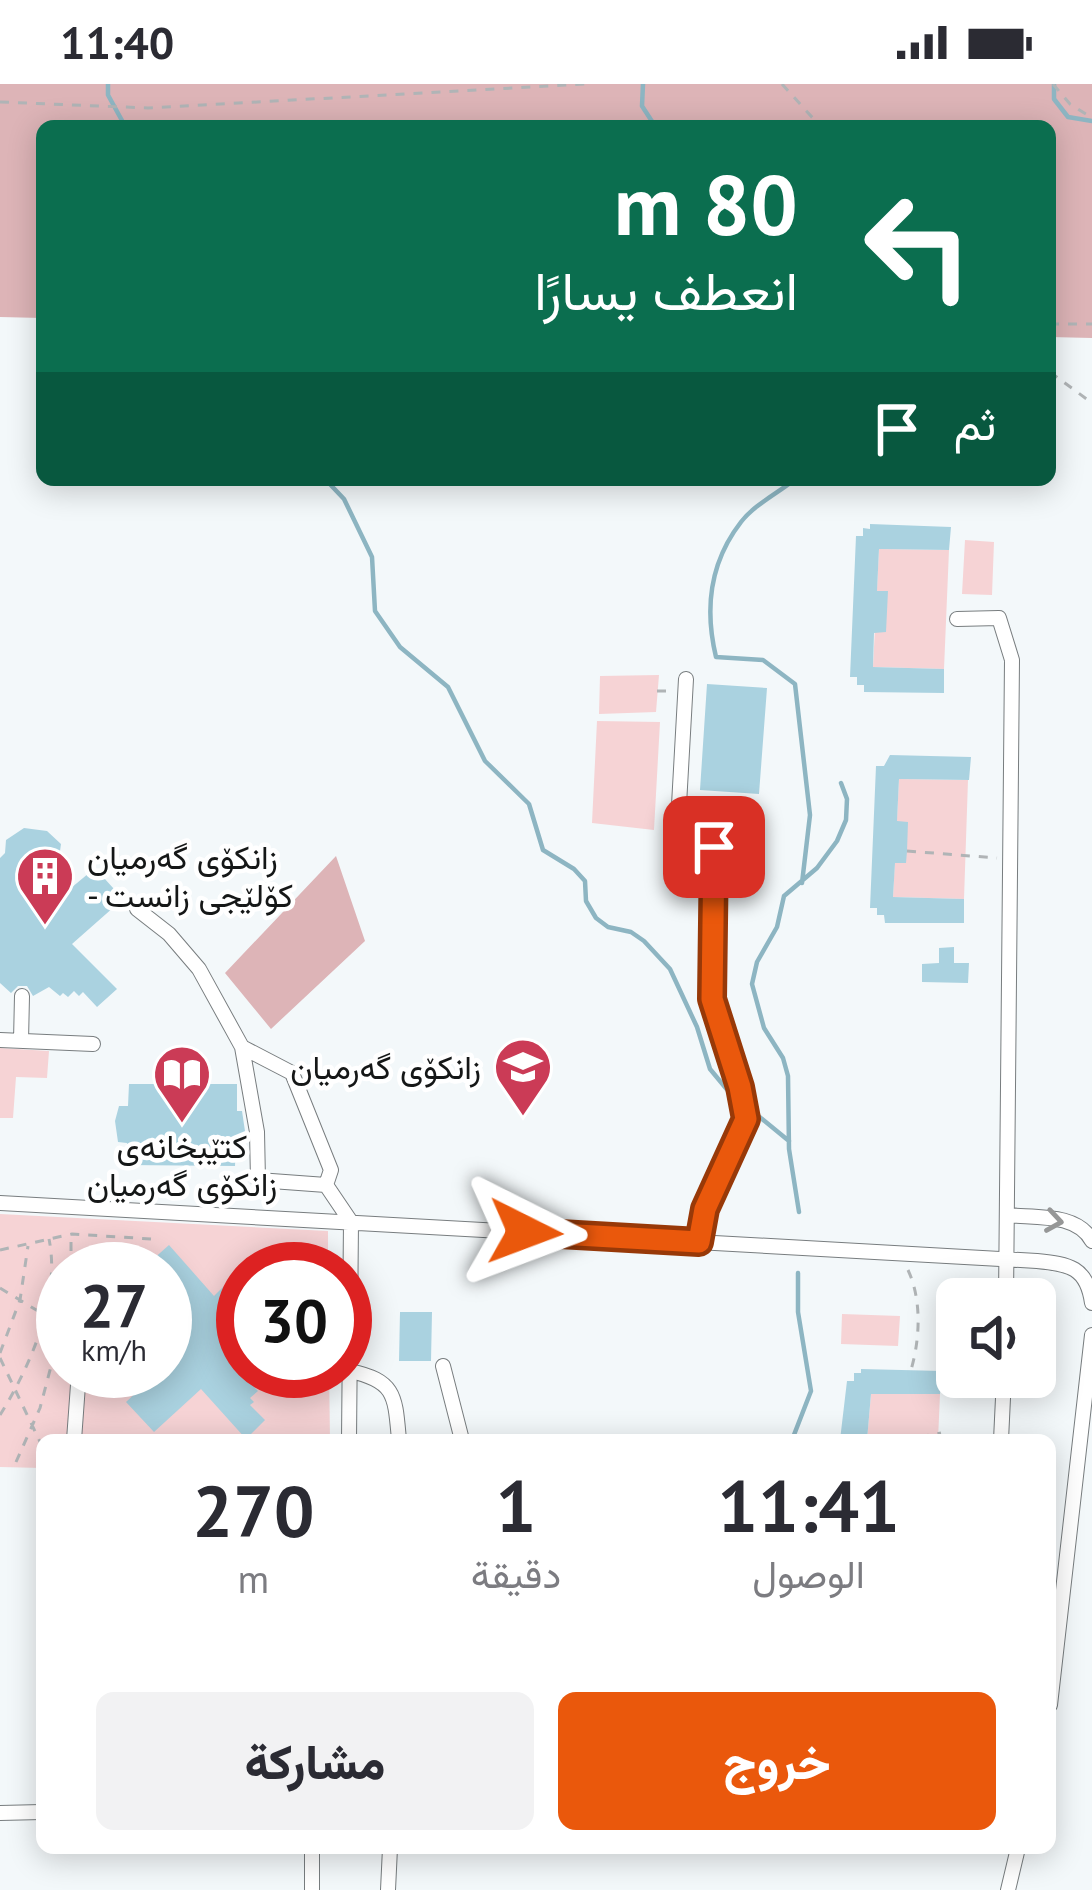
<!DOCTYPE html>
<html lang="ar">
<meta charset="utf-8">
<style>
body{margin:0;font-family:"PT Sans",Vazirmatn,sans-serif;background:#f2f2f3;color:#2b2b33;direction:rtl;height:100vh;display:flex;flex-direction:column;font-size:45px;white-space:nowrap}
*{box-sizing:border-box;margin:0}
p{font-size:39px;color:#7c7c81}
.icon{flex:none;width:66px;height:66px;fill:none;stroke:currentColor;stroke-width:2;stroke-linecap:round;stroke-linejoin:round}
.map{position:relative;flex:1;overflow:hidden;direction:ltr}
.details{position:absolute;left:36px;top:1350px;width:1020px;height:420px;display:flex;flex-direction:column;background:#fff;border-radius:18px;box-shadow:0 6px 30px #0003;direction:rtl}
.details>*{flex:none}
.hud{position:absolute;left:36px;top:36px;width:1020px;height:366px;border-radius:18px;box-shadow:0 6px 30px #0003;direction:rtl;background:#0b6e4f;color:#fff;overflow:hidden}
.fabs{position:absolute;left:936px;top:1194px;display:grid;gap:24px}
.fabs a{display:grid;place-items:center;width:120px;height:120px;border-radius:18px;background:#fff;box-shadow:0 6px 30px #0003;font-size:60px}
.speed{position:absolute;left:36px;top:1158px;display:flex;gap:24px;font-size:60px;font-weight:700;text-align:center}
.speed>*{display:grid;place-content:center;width:156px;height:156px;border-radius:50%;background:#fff;box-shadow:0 6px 30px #0003;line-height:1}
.speed small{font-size:30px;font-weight:400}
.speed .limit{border:18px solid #d22;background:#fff;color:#111}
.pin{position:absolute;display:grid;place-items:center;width:102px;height:102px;color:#fff;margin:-51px;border-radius:24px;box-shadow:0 6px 18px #0006}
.me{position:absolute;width:132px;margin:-66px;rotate:93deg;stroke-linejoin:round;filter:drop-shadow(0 0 9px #0008)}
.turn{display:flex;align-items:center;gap:42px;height:252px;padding:0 60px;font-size:54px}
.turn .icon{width:156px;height:156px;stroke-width:2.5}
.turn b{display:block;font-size:84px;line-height:102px}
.then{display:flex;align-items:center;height:114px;padding:0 60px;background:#0003;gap:24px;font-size:45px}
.eta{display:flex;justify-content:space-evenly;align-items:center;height:204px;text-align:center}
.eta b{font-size:72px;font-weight:800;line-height:84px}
.primary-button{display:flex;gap:24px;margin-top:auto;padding:24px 60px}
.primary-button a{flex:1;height:138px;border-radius:18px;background:#ea580c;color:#fff;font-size:48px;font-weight:800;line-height:138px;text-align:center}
.primary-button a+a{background:#f2f2f3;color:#2b2b33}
.status{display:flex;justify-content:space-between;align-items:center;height:84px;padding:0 60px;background:#fff;direction:ltr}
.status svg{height:33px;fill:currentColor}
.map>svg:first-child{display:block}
.green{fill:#f6d3d5;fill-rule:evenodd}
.forest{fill:#ddb4b7}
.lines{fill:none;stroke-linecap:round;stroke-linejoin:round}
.stream{stroke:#8db5c2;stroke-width:4.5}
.building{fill:#aad2e0}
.minor-casing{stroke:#787d7f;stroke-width:16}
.path{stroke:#b0b4b6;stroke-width:3;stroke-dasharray:9 9;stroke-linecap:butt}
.minor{stroke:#fff;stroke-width:14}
.oneway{stroke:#969797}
.route-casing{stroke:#983908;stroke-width:30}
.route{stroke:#ea580c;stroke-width:21}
.labels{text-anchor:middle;stroke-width:9;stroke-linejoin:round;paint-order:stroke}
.poi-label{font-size:33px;fill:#151717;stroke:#fff;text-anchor:start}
</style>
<div class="status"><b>11:40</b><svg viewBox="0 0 49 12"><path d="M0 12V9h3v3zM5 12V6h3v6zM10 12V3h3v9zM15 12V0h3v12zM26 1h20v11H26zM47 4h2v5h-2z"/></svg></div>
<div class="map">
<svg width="1092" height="1806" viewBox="0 0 1092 1806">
<rect width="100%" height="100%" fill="#f3f8fa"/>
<path class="green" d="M965 456 994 458 992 511 962 510Z
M879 465 949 466 944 585 873 583Z
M659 591 656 628 599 630 600 592Z
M597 637 660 638 654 746 592 739Z
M899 695 968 696 964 815 893 813Z
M0 964 49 967 47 994 16 993 13 1034H0Z
M0 1130 328 1147V1185H243V1287H329L330 1356H42V1384L0 1383ZM63 1185H165V1287H63Z
M842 1230 900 1232 898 1262 841 1260Z
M871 1310H940L938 1356H867Z"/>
<path class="forest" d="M0 0H1092V254L1050 253V42H42V234L0 233Z
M336 772 365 857 271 945 225 889Z"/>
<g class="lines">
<path class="stream" d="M108 0V11L125 42
M643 0 642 22 655 42
M1054 0V15L1068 33 1092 37
M326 396 344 415 372 473 375 527 400 563 448 603 485 677 529 720 543 766 574 785 585 797 586 817 596 834 608 843 631 848 644 857 670 885 697 943 710 985 734 1014
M794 396C778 409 754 421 741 438 710 478 704 523 716 573L763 576 795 600 810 731 802 799
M756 1030 789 1057
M799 1128 789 1065 788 992 783 974 764 944 752 900 757 878 777 843 784 812 817 784 837 757 846 736 847 715 841 699
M792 1356 811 1307 798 1228V1189"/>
</g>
<path class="building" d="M870 440 951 443 949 466 879 465 877 507H888L886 548 874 549 873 583 944 585V609L864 608V601H857V593H850L856 452H863V444L870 445Z
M707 600 767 604 759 710 700 706Z
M890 671 971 673 969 696 899 695 897 737 908 738 907 767 906 779H895L893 813 964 815V839H885L884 831H877V824H870L876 682H884Z
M24 744 47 747 61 760 59 774 69 785 65 809 95 784 123 815 72 860 117 905 97 923 83 908 79 912 74 907 68 913 63 909 60 912 49 903 33 912 27 902H18L11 909 0 899V774L5 769 6 756Z
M954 863V879H969L968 899 922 898V880L939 879V864Z
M129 1000H237V1027H242L246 1054 236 1057 235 1082 126 1081 127 1059 118 1058 115 1037 119 1022H128Z
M169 1161 214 1212 259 1167 275 1185H243V1287H252L260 1296 254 1303 258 1307 250 1314 254 1318 250 1321 265 1336 246 1355 201 1305 154 1348 126 1318 159 1287H165V1185H142Z
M400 1228H432L431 1277H399Z
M861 1285 942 1287 940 1310H871L867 1356H840L847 1297H854V1289H861Z"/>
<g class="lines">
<g class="minor-casing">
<path id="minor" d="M957 535 999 534 1012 576 1006 1215
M686 595 677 757 714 763 712 915 746 1035 705 1125 699 1158
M137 825 169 850 199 885 242 963 257 1048 258 1096 326 1101 351 1138 349 1356
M0 956 93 960
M21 957 22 912
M242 963 292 989 331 1086 326 1101
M0 1119 1037 1177C1069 1180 1087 1183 1092 1219
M1007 1131C1036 1134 1077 1129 1092 1157
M443 1282 462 1356
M350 1287C396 1297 395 1312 399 1356
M74 1356 79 1287
M1001 1356 1004 1293
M1050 1621 1092 1251
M0 1729 42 1728
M312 1806V1764
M388 1806 390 1764
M1008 1806 1018 1764"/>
</g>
<path class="path" d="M782 0 820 42
M1053 0 1070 20 1092 34
M0 18 148 24 586 0
M1050 240H1092
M1050 288 1092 319
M657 607H671
M907 767 997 774
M0 1166 72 1150 151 1155
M71 1185V1152
M908 1186C922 1216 920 1255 911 1286
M0 1204 61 1241
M0 1269 20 1216 28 1162
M0 1274 42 1362
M0 1331C30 1283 61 1213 49 1155
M902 1356 941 1349
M16 1378 40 1324 63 1237"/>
<use href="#minor" class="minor"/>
</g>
<defs><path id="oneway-chevron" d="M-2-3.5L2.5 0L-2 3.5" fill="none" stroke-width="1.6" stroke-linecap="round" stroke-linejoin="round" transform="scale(3)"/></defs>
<use class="oneway" href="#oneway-chevron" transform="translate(1054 1137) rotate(9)"/>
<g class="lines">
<g class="route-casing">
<path id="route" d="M525 1148 699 1158 705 1125 746 1035 740 1003 712 915 714 763"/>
</g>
<use href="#route" class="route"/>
</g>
<defs>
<g id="building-pin" transform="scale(3)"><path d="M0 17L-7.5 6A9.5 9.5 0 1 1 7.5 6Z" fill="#cb3b56" stroke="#fff"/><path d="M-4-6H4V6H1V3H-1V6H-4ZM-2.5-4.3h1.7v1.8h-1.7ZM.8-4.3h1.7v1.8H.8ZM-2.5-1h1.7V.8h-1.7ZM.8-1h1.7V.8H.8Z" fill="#fff"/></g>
<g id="university-pin" transform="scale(3)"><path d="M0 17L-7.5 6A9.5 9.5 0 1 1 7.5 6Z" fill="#cb3b56" stroke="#fff"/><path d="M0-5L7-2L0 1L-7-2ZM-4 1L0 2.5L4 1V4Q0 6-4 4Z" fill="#fff"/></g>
<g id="library-pin" transform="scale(3)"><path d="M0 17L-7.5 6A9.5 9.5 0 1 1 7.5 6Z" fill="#cb3b56" stroke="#fff"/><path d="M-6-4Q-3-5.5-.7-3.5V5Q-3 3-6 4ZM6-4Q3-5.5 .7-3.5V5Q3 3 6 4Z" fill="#fff"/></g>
</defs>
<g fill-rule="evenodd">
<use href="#building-pin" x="45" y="792"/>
<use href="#university-pin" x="523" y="983"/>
<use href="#library-pin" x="182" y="990"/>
</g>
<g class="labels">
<g class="poi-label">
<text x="87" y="785">زانکۆی گەرمیان<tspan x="87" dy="38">- کۆلێجی زانست</tspan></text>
<text x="481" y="995" text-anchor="end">زانکۆی گەرمیان</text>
<text x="182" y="1074" text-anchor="middle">کتێبخانەی<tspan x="182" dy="38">زانکۆی گەرمیان</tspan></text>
</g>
</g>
</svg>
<div class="fabs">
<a><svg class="icon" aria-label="sound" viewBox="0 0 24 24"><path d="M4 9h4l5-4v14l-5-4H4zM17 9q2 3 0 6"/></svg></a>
</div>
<div class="speed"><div>27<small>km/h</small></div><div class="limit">30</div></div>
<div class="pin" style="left:714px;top:763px;background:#d93025"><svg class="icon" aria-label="arrive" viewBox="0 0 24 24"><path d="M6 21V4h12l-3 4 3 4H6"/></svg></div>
<svg class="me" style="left:525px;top:1148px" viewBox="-20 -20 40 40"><path d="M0-17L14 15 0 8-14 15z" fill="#ea580c" stroke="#fff" stroke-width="4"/></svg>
<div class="hud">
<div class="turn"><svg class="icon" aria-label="left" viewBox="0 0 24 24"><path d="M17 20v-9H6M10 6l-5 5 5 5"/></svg><div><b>80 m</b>انعطف يسارًا</div></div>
<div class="then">ثم<svg class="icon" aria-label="arrive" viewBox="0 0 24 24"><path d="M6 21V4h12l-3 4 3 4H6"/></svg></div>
</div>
<section class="details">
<div class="eta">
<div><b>11:41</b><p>الوصول</p></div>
<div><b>1</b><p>دقيقة</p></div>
<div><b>270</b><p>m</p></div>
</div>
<div class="primary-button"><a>خروج</a><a>مشاركة</a></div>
</section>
</div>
